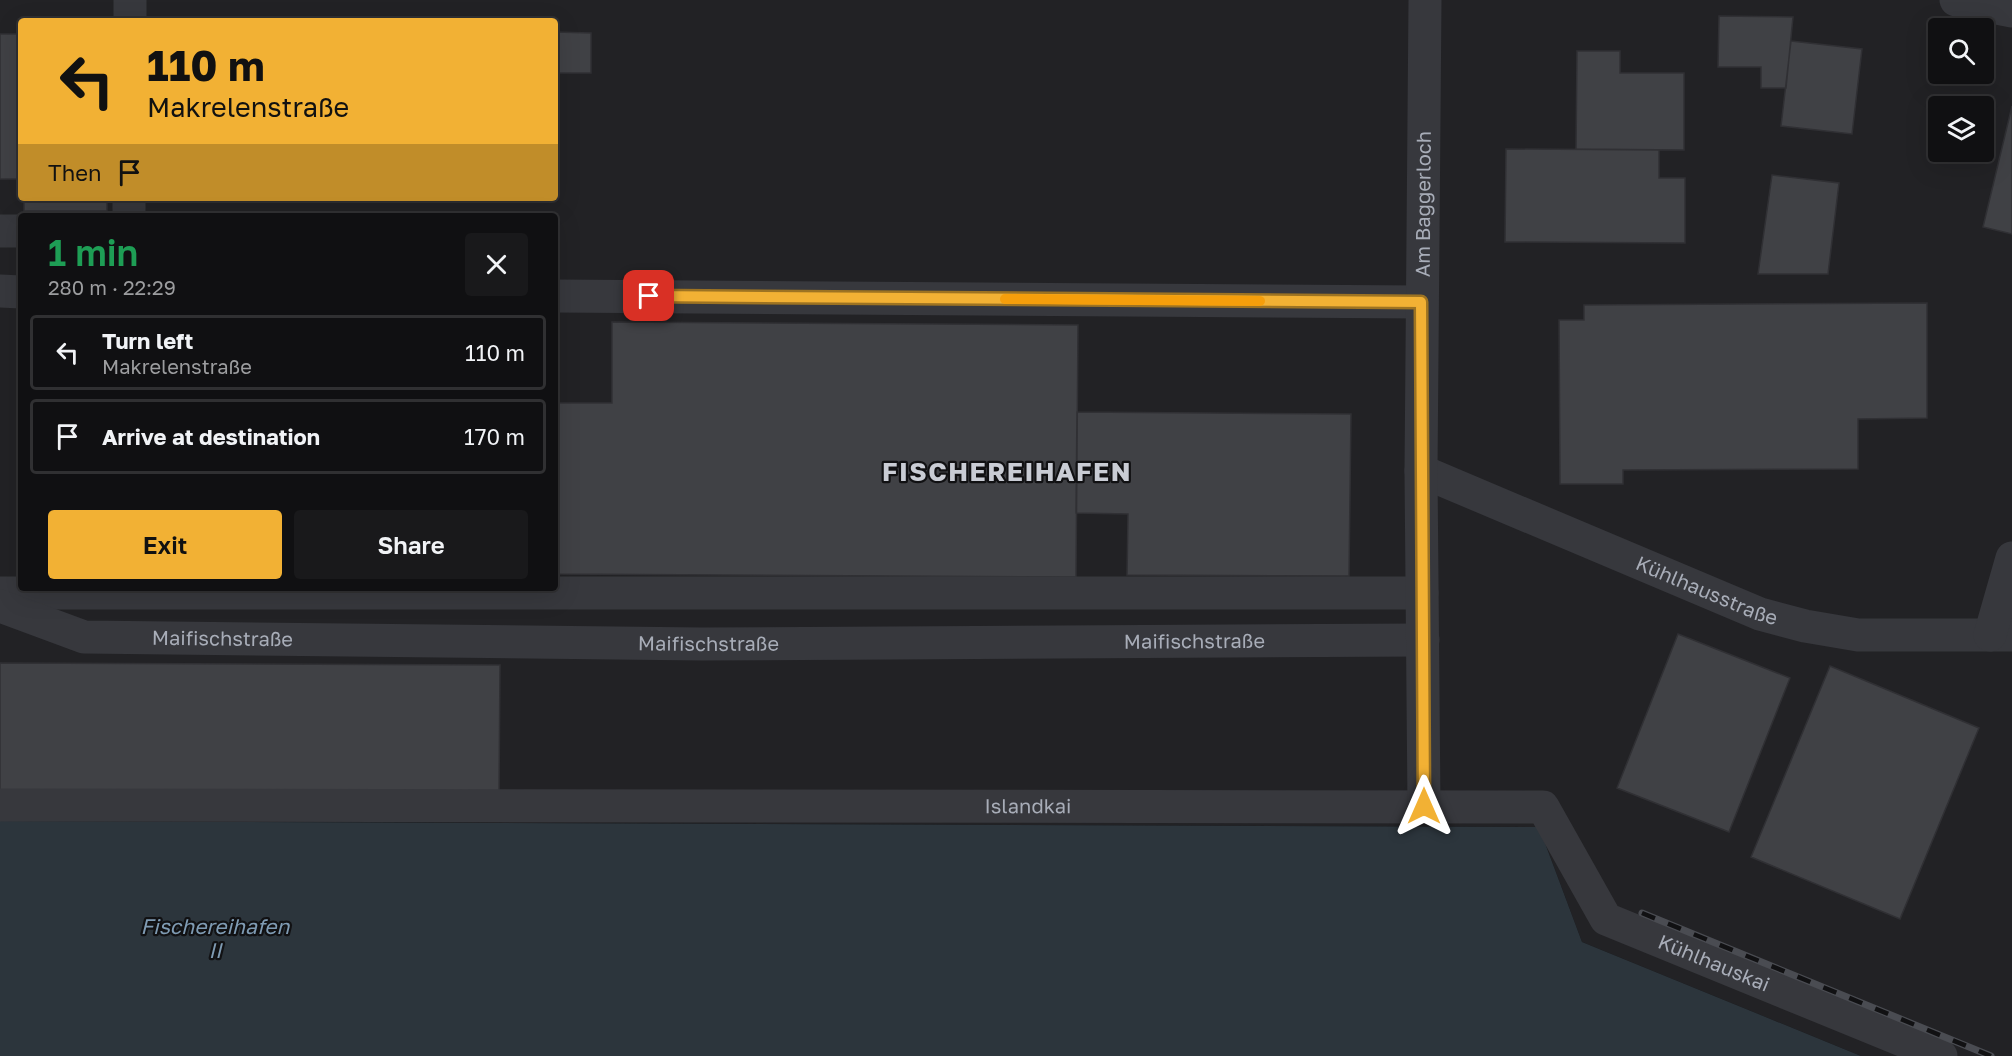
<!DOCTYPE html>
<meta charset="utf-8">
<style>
body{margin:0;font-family:"Golos Text",sans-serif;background:#19191b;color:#f1f3f6;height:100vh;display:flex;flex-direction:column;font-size:22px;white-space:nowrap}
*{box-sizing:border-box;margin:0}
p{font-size:20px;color:#9c9d9f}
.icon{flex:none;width:33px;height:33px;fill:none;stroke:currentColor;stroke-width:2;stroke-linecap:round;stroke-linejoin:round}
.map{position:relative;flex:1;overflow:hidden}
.sheet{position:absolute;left:18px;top:213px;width:540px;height:378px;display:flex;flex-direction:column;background:#101012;border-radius:6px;box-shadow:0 6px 24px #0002,0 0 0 2px #303032}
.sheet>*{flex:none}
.top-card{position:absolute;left:18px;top:18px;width:540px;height:183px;border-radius:6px;box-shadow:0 6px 24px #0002,0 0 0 2px #303032;background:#f2b134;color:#111;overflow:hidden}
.tools{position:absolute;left:1928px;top:18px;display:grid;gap:12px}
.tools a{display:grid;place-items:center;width:66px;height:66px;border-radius:6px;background:#101012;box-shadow:0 6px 24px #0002,0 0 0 2px #303032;font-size:30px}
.pin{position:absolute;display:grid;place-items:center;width:51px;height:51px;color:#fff;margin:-26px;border-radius:12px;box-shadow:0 3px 9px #0006}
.me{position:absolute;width:66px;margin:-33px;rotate:0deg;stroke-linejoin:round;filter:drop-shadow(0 0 4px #0008)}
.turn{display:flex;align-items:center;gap:21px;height:126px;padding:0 30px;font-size:27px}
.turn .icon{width:78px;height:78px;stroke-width:2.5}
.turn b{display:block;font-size:42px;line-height:51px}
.then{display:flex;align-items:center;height:57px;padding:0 30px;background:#0003;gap:12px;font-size:22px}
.round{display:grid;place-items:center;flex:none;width:63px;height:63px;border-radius:6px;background:#19191b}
.summary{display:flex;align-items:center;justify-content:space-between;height:102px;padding:0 30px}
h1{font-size:36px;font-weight:600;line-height:45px;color:#1e9e55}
.button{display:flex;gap:12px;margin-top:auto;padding:12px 30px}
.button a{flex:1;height:69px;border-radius:6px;background:#f2b134;color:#111;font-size:24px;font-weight:600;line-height:69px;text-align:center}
.button a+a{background:#19191b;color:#f1f3f6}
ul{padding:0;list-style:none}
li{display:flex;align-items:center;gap:18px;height:75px;margin:0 12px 9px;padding:0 18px;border:3px solid #303032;border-radius:6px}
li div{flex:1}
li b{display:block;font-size:22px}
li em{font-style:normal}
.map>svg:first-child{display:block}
.built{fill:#222225;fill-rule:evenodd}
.water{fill:#2c353c}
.building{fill:#404145;stroke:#303034;stroke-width:1.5}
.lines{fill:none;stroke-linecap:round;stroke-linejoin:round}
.minor{stroke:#37383d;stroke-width:33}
.rail-casing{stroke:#4a4c52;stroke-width:7}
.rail{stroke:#111113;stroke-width:4.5;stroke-dasharray:14;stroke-linecap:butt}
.route-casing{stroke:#9d7322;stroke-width:15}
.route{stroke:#f2b134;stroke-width:10}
.slow{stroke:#f59e0b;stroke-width:10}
.labels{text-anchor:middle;stroke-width:4.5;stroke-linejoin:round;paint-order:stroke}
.street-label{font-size:20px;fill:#a8adb8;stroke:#111113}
.water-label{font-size:21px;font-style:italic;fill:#7f9bb3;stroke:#111113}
.district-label{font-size:26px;font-weight:bold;letter-spacing:1.5px;fill:#c9ccd4;stroke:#111113}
</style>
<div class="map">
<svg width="2012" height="1056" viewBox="0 0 2012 1056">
<rect width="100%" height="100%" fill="#161618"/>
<path class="built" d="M0 0H2012V1056H1861L1582 942 1539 827 0 821ZM21 21H555V198H21ZM1938 28H1983V74H1938ZM1938 106H1983V152H1938ZM21 216H555V588H21Z"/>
<path class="water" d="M0 821 1539 827 1582 942 1861 1056H0Z"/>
<path class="building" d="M1719 16 1793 17 1786 88H1761V67H1718Z
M555 32 591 33V73H555Z
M0 34H21V179H0Z
M1791 41 1862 49 1852 134 1781 126Z
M1577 51H1620V73H1684V150L1576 149Z
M2012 106V234L1983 227Z
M1506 149 1659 150V178H1685V243L1505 242Z
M1772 175 1839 183 1828 274H1758Z
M24 198H107V211H24Z
M1927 303V418L1858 419V469L1623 470V484H1560L1559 320H1584V305Z
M612 322 1078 325 1076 577 555 574V403H612Z
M1077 412 1351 414 1349 576 1127 575 1128 514 1076 513Z
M1678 634 1790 678 1729 832 1617 788Z
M0 663 500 665 499 795 0 790Z
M1830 666 1979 728 1900 919 1751 857Z"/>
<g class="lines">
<g class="minor">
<path d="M1956 0 2012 11"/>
<path d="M130 21V0"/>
<path d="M129 216V198"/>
<path d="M0 231H21"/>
<path d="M0 291 21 292"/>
<path d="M555 296 1421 302"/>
<path id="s1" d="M1421 471 1760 614 1805 626 1858 635H2012"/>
<path d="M0 593H1422"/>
<path id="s2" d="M0 606 84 637 702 644 1423 640"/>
<path d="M1990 635 2012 558"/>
<path id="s3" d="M0 805 1543 807 1606 919 1941 1056"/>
<path id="s4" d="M1424 806 1421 471 1425 0"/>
</g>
<g class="rail-casing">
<path id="rail" d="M1642 913 1991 1056"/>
</g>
<use href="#rail" class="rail"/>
</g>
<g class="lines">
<g class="route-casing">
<path id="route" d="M649 296 1421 302 1424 806"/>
</g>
<use href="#route" class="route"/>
<path class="slow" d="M1005 299 1260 301"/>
</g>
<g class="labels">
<g class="street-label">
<text dy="7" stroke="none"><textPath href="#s4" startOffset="602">Am Baggerloch</textPath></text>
<text dy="7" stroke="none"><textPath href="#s1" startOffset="310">Kühlhausstraße</textPath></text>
<text dy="7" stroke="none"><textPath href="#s2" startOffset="228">Maifischstraße</textPath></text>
<text dy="7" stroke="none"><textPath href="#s2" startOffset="1200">Maifischstraße</textPath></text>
<text dy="7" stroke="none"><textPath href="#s2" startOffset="714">Maifischstraße</textPath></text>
<text dy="7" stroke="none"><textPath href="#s3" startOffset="1028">Islandkai</textPath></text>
<text dy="7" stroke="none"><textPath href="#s3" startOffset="1788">Kühlhauskai</textPath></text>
</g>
<g class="water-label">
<text x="215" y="934">Fischereihafen<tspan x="215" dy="24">II</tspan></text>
</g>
<g class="district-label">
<text x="1007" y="481">FISCHEREIHAFEN</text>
</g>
</g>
</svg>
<div class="tools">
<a><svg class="icon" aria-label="search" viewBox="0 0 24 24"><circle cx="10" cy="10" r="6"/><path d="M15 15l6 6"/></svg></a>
<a><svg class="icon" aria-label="layers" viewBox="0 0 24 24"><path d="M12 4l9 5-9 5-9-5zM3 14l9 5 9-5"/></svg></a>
</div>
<div class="pin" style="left:649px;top:296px;background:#d93025"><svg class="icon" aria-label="arrive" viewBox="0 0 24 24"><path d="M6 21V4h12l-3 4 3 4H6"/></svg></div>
<svg class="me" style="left:1424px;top:806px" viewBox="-20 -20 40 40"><path d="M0-17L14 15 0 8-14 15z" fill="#f2b134" stroke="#fff" stroke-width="4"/></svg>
<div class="top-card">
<div class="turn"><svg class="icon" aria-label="left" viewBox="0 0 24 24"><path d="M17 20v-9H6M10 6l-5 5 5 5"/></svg><div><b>110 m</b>Makrelenstraße</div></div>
<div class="then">Then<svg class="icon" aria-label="arrive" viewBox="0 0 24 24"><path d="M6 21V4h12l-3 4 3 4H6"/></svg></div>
</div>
<section class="sheet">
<div class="summary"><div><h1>1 min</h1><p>280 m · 22:29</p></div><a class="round"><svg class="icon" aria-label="close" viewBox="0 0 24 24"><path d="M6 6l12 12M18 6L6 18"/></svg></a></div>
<ul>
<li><svg class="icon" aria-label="left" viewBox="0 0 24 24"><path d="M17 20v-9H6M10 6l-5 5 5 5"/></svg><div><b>Turn left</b><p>Makrelenstraße</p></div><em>110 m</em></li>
<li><svg class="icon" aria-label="arrive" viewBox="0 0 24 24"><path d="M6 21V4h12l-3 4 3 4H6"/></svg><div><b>Arrive at destination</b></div><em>170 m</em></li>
</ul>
<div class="button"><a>Exit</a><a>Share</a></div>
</section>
</div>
